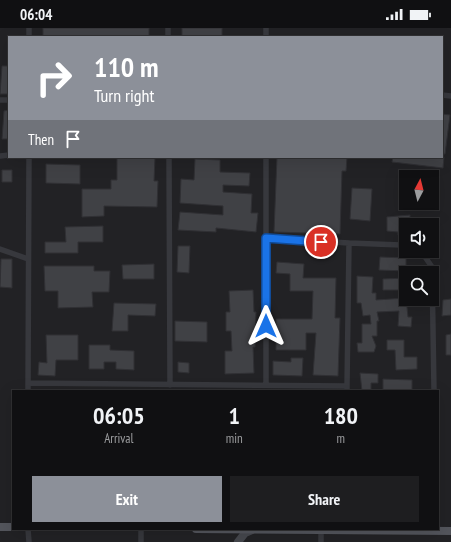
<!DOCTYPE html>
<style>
body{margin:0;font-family:"PT Sans Narrow",sans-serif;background:#1e1e20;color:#f1f3f6;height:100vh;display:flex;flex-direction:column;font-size:15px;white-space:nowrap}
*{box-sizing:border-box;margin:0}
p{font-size:13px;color:#9c9d9f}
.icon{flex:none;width:22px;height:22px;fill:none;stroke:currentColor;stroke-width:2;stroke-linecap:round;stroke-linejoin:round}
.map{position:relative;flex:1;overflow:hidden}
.sheet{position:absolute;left:12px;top:362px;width:427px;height:140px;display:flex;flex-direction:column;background:#101012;border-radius:0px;box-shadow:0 4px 16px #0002,0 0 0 1px #303032}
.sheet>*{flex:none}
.top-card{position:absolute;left:8px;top:8px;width:435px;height:122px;border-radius:0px;box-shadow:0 4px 16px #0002,0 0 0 1px #303032;background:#8c9099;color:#fff;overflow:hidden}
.needle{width:26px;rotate:7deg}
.buttons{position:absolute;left:399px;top:142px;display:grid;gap:8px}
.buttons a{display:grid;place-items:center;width:40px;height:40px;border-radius:0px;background:#101012;box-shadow:0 4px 16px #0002,0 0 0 1px #303032;font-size:20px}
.pin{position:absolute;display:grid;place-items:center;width:34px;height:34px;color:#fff;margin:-17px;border:2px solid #fff;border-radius:50%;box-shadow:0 1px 4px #0007}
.me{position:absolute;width:44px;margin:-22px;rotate:0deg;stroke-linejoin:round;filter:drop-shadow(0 0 3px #0008)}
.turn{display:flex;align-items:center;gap:14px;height:84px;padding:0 20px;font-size:18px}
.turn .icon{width:52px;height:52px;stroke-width:2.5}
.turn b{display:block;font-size:28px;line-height:34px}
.then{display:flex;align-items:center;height:38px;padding:0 20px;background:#0003;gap:8px;font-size:15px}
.eta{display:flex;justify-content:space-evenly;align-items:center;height:68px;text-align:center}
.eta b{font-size:24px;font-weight:800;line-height:28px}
.primary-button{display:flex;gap:8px;margin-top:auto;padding:8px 20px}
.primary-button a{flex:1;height:46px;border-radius:0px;background:#8c9099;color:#fff;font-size:16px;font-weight:800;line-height:46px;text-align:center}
.primary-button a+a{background:#1e1e20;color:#f1f3f6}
.status{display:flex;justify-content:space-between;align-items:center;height:28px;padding:0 20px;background:#101012;direction:ltr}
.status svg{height:11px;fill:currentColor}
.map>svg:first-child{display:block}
.built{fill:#222225;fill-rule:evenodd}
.building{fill:#404145;stroke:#303034}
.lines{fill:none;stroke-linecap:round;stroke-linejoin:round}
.street{stroke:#37383d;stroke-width:5.5}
.secondary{stroke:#45474d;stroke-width:8}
.primary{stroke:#53555c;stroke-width:8}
.route-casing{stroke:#114b97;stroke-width:10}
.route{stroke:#1a73e8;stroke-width:7}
</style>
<div class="status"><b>06:04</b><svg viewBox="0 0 49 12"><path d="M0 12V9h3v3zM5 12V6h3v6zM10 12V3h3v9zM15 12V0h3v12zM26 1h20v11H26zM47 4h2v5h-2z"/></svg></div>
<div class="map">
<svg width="451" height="514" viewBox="0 0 451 514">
<rect width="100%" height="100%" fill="#161618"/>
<path class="built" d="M0 0H451V514H0ZM9 9H442V129H9ZM406 149H432V175H406ZM406 197H432V223H406ZM406 245H432V271H406ZM13 363H438V501H13Z"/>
<path class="building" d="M43 0H149V9H43Z
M182 0H222V9H182Z
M2 38H9V66H0Z
M9 82V111H2L4 83Z
M442 86 450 87 445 126H442Z
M117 129H155L154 153H158L157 179 104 178V188L82 189V161H111V152H117Z
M277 129H347L346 143H342L340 206 274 204Z
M393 129H444L443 140 392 134Z
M195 131 220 132V144L250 145 249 158 223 157V164L252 166 251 185H258L256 204 216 200V204L178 202 180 184 223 187V178L180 175 181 151 194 152Z
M46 136 80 137V156L46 155Z
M2 142H12V154H2Z
M352 160 372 161 370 193 350 191Z
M410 187V197H406V205L398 207V204L387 203V189Z
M103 198V214H78V225H45V214H66L65 199Z
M178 218H190L189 245 177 244Z
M380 229 406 230V243L379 242Z
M1 231H12V260L0 259Z
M277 234 304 236 303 250H336L335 290H340L338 348 313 347 316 305H306V322H276V291H312L313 263H290V246L276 245Z
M154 236V251H123L122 237Z
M44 238H94V243H110L109 264H92L93 279 58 280V263H45Z
M357 248 373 249 372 265H376V272L406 270 408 289H412L411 299 398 298 399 283 377 284 379 293H377V308H372L376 318 374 324H358L357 315H362V296H371L370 287 363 288 361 275H357Z
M406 250V262H383V251Z
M253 262 254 284H256L255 319H253L254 345 225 346V323H232L231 303H226V284H230L229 263Z
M451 271V287L442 288 443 272Z
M114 275 156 276 155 288 128 287V303H112Z
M175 293 207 294V314L175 313Z
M451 306V327H446V307Z
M46 307H78V332H56L55 348 38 347 39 334 47 335Z
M387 312H404V329H417V341L396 342 395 322H387Z
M89 317H110V322L134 323V342L116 341V334H104V341H89Z
M291 330H303L302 348 273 347V333L291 334Z
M178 334 189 335V345L178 344Z
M360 345 378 346V355H371V363H362Z
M383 351 412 352V363L383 362Z"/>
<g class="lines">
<path class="street" d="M29 0V9
M168 0V9
M266 0V9
M442 67 451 68
M0 72H9
M0 128 9 127
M169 129 170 357
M266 129V357
M266 210 349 215 347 358
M349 215 401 217 406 219
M0 221 28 231
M416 223 423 226 432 239 434 363
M28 355 347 358V363
M28 363 29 129
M28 501 29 514
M141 501V514
M321 502V514"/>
<path class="secondary" d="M238 514 245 505 252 502"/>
<path class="primary" d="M0 499H13
M196 501 451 503"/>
</g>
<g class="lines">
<g class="route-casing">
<path id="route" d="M266 298V210L321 214"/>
</g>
<use href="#route" class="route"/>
</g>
</svg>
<div class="buttons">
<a><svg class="needle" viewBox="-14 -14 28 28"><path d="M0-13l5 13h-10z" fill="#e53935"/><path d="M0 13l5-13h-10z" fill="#9c9d9f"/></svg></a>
<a><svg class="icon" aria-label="sound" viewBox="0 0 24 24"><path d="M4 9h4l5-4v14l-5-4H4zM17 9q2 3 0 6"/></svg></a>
<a><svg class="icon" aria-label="search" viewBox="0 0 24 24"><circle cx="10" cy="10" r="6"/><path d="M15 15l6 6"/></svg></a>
</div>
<div class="pin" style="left:321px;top:214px;background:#d93025"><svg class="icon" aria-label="arrive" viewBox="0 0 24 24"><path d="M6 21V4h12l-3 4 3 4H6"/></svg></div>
<svg class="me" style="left:266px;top:298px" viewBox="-20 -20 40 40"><path d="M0-17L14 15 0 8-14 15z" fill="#1a73e8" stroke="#fff" stroke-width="4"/></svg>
<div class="top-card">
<div class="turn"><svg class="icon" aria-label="right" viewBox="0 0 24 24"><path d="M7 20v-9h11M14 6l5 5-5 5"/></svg><div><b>110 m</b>Turn right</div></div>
<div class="then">Then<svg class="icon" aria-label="arrive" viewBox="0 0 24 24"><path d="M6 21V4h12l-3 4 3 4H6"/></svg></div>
</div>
<section class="sheet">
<div class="eta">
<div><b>06:05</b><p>Arrival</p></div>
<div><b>1</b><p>min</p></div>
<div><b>180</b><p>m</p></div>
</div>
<div class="primary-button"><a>Exit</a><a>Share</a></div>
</section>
</div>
